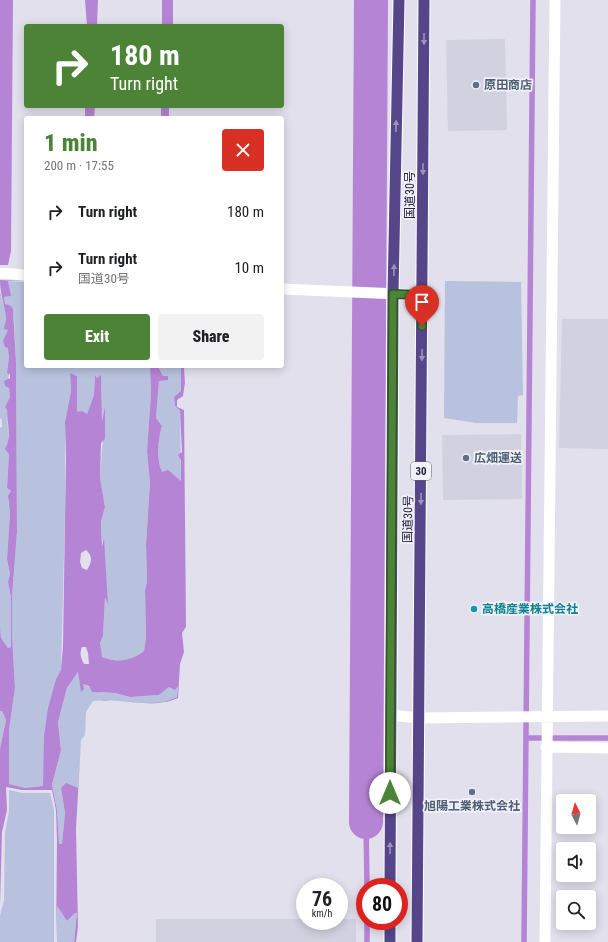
<!DOCTYPE html>
<meta charset="utf-8">
<style>
body{margin:0;font-family:"Roboto Condensed","Noto Sans JP",sans-serif;background:#f2f2f2;color:#202124;height:100vh;display:flex;flex-direction:column;font-size:15px;white-space:nowrap}
*{box-sizing:border-box;margin:0}
p{font-size:13px;color:#757577}
.icon{flex:none;width:22px;height:22px;fill:none;stroke:currentColor;stroke-width:2;stroke-linecap:round;stroke-linejoin:round}
.map{position:relative;flex:1;overflow:hidden}
.sheet{position:absolute;left:24px;top:116px;width:260px;height:252px;display:flex;flex-direction:column;background:#fff;border-radius:4px;box-shadow:0 2px 10px #0003}
.sheet>*{flex:none}
.top-card{position:absolute;left:24px;top:24px;width:260px;height:84px;border-radius:4px;box-shadow:0 2px 10px #0003;background:#4c8337;color:#fff;overflow:hidden}
.needle{width:26px;rotate:355deg}
.fabs{position:absolute;left:556px;top:794px;display:grid;gap:8px}
.fabs a{display:grid;place-items:center;width:40px;height:40px;border-radius:4px;background:#fff;box-shadow:0 2px 10px #0003;font-size:20px}
.speed{position:absolute;left:296px;top:878px;display:flex;gap:8px;font-size:20px;font-weight:700;text-align:center}
.speed>*{display:grid;place-content:center;width:52px;height:52px;border-radius:50%;background:#fff;box-shadow:0 2px 10px #0003;line-height:1}
.speed small{font-size:10px;font-weight:400}
.speed .limit{border:6px solid #d22;background:#fff;color:#111}
.pin{position:absolute;display:grid;place-items:center;width:34px;height:34px;color:#fff;margin:-41px -17px;border-radius:50% 50% 50% 0;rotate:-45deg;box-shadow:0 0 4px #0007}
.pin .icon{rotate:45deg}
.me{position:absolute;width:44px;margin:-22px;rotate:0deg;stroke-linejoin:round;filter:drop-shadow(0 0 3px #0008)}
.turn{display:flex;align-items:center;gap:14px;height:84px;padding:0 20px;font-size:18px}
.turn .icon{width:52px;height:52px;stroke-width:2.5}
.turn b{display:block;font-size:28px;line-height:34px}
.round{display:grid;place-items:center;flex:none;width:42px;height:42px;border-radius:4px;background:#f2f2f2}
.headline{display:flex;align-items:center;justify-content:space-between;height:68px;padding:0 20px}
h1{font-size:24px;font-weight:800;line-height:30px;color:#4c8337}
.action{display:flex;gap:8px;margin-top:auto;padding:8px 20px}
.action a{flex:1;height:46px;border-radius:4px;background:#4c8337;color:#fff;font-size:16px;font-weight:800;line-height:46px;text-align:center}
.action a+a{background:#f2f2f2;color:#202124}
ul{padding:0;list-style:none}
li{display:flex;align-items:center;gap:12px;height:56px;padding:0 20px}
li div{flex:1}
li b{display:block;font-size:15px}
li em{font-style:normal}
.map>svg:first-child{display:block}
.built{fill:#d1d1e0}
.green{fill:#b8c2df}
.water{fill:#b684d5;fill-rule:evenodd}
.lines{fill:none;stroke-linecap:round;stroke-linejoin:round}
.stream{stroke:#b684d5;stroke-width:5.5}
.river{stroke:#b684d5;stroke-width:34}
.trunk-casing{stroke:#fff;stroke-width:13}
.minor{stroke:#fff;stroke-width:11}
.trunk{stroke:#544688;stroke-width:11}
.oneway{fill:#9b93bb}
.route-casing{stroke:#315524;stroke-width:10}
.route{stroke:#4c8337;stroke-width:7}
.service-dot{fill:#5c6f8a;stroke:#f1f1f9;stroke-width:1.5}
.culture-dot{fill:#0f9aa8;stroke:#f1f1f9;stroke-width:1.5}
.labels{text-anchor:middle;stroke-width:3.5;stroke-linejoin:round;paint-order:stroke}
.shield{fill:#f1f1f9;stroke:#625f76;stroke-width:1}
.shield-label{font-size:11px;font-weight:bold;fill:#25203e}
.service-label{font-size:12px;font-weight:bold;fill:#4e5e75;stroke:#f1f1f9;text-anchor:start}
.street-label{font-size:12px;fill:#25203e;stroke:#f1f1f9}
.culture-label{font-size:12px;font-weight:bold;fill:#0d838f;stroke:#f1f1f9;text-anchor:start}
</style>
<div class="map">
<svg width="608" height="942" viewBox="0 0 608 942">
<rect width="100%" height="100%" fill="#e1e0ec"/>
<path class="built" d="M505 39 507 130 448 131 446 40Z
M562 319H608V449L559 448Z
M521 434 522 499 443 500 442 435Z
M156 919H305V921H339V919H356V942H156Z"/>
<path class="green" d="M8 281 26 282V366H150L151 393 147 451 150 482 146 544 147 582 145 590 146 637 144 651C131 661 117 663 101 657L100 643 103 636 105 596 107 603 101 521 105 507 100 478 105 410 102 425 101 375 97 378 95 375 94 395 87 414 77 412V376L70 373 71 391 65 422V514L61 670 56 679 44 767 43 786 25 788 8 784 9 730 15 688 12 634V597L17 532 16 362 14 316 5 304 4 297 10 296Z
M445 281 521 282 523 395 518 396 517 423H476L444 418Z
M0 291 7 319 4 329H8L9 357 7 373H10L5 386 9 388 10 397 5 407 7 410 9 454 7 488 11 491 8 500 10 513 7 559 10 574 8 582 11 597V647L8 648 1 638 0 626V428L2 427V420L0 418Z
M158 366H181V391L174 398 175 406 180 411 181 481 162 473C156 459 158 441 162 426L156 418 159 381 168 376H163Z
M79 671V682L101 693H115L130 697 159 695 169 687 178 686 177 698C152 710 120 697 93 701L86 712 85 735 81 740 78 789 61 788 65 813 62 844H59L57 810 52 785 61 750 58 722 67 688Z
M0 711H2L6 720 0 749Z
M9 790 23 793H50L54 810V942H0V916L4 900 5 833 9 811Z
M57 906 67 921 75 913H77L74 942H57Z"/>
<path class="water" d="M0 0H13L11 251 8 265H0Z
M85 0H98L97 26H87Z
M162 0H173V26H162Z
M85 106H95L94 118H85Z
M161 106H169V118H161Z
M0 280 26 281H8L11 296 4 297 5 304 11 306 13 309 16 362 17 532 12 597V634L15 688 9 730V784L25 788 43 786 44 736 48 708 56 679 61 670 63 646 66 457 65 422 71 391 70 373 77 376V412L82 411 87 414 94 395 95 375 97 378 101 375 102 422 105 407V439L101 443 100 478 105 507 101 521 102 547 104 538 108 605 105 597 103 636 100 643 102 657C117 663 131 661 144 651L146 637 145 590 147 582 146 544 150 483 147 451 151 393 150 366H158L163 376H168V380L159 381 156 418 162 426C158 440 156 459 162 472L168 470 181 481V460L178 455 182 452 180 411 175 406 174 397 181 391V366H184V368L185 383 183 396 177 400V407L184 410 186 627 182 633 184 652 180 664 178 698C152 710 120 697 93 701L86 712 85 735 81 740 76 829 78 927 76 942H74L77 913H75L67 921 57 906 56 942 57 840 56 810 52 790H22L6 787 7 810 2 832 0 906V749L6 720 2 711H0V626L1 638 8 648 11 647V597L8 582 10 574 7 559 10 513 8 496 11 491 7 488 9 454 5 449C12 440 7 421 7 410L5 407 10 397 9 388 5 386 4 381 10 378V374L7 373 9 357 8 348 5 347 3 341 8 330 4 329C4 325 7 321 6 317 4 303 0 293 0 280ZM86 550C93 556 92 562 87 570L82 568 80 562 81 553ZM82 647H86L88 653 89 664H84C81 658 79 654 82 647ZM78 672 81 692 84 689 83 684 89 686 92 692 115 693 130 697 159 695 169 687 175 690 178 686 177 697C153 710 119 697 93 701L86 712 85 735 81 740 78 788 66 783 61 788 65 813 62 844H59L57 810 52 785 61 750 58 722 67 688Z"/>
<g class="lines">
<path class="stream" d="M526 738H608
M366 822 367 887
M367 921V942
M524 942 533 0"/>
<path class="river" d="M366 822 371 0"/>
<g class="trunk-casing">
<path id="trunk" d="M390 887 393 294 399 0
M390 942V921
M417 942 424 0"/>
</g>
<path class="minor" d="M0 273 26 275
M282 289 422 295
M390 715 419 718 608 716
M546 747 608 748
M545 942 555 0"/>
<use href="#trunk" class="trunk"/>
</g>
<defs><path id="oneway-solid" d="M-6-.8H1V-3.2L6.5 0L1 3.2V.8H-6Z"/></defs>
<g class="oneway">
<use href="#oneway-solid" transform="translate(424 39) rotate(90)"/>
<use href="#oneway-solid" transform="translate(396 126) rotate(-89)"/>
<use href="#oneway-solid" transform="translate(423 169) rotate(90)"/>
<use href="#oneway-solid" transform="translate(394 270) rotate(-89)"/>
<use href="#oneway-solid" transform="translate(422 355) rotate(90)"/>
<use href="#oneway-solid" transform="translate(421 499) rotate(91)"/>
<use href="#oneway-solid" transform="translate(390 848) rotate(-90)"/>
</g>
<g class="lines">
<g class="route-casing">
<path id="route" d="M390 793 393 294 422 295V326"/>
</g>
<use href="#route" class="route"/>
</g>
<g class="service-dot">
<circle cx="476" cy="85" r="4"/>
<circle cx="466" cy="458" r="4"/>
<circle cx="472" cy="792" r="4"/>
</g>
<circle class="culture-dot" cx="474" cy="609" r="4"/>
<g class="labels">
<rect class="shield" x="411" y="462" width="20" height="18" rx="3"/>
<g class="shield-label">
<text x="421" y="475">30</text>
</g>
<g class="service-label">
<text x="484" y="89">原田商店</text>
<text x="474" y="462">広畑運送</text>
<text x="472" y="810" text-anchor="middle">旭陽工業株式会社</text>
</g>
<g class="street-label">
<text transform="translate(410 195) rotate(-90)" y="4">国道30号</text>
<text transform="translate(408 519) rotate(-89)" y="4">国道30号</text>
</g>
<g class="culture-label">
<text x="482" y="613">高橋産業株式会社</text>
</g>
</g>
</svg>
<div class="fabs">
<a><svg class="needle" viewBox="-14 -14 28 28"><path d="M0-13l5 13h-10z" fill="#e53935"/><path d="M0 13l5-13h-10z" fill="#757577"/></svg></a>
<a><svg class="icon" aria-label="sound" viewBox="0 0 24 24"><path d="M4 9h4l5-4v14l-5-4H4zM17 9q2 3 0 6"/></svg></a>
<a><svg class="icon" aria-label="search" viewBox="0 0 24 24"><circle cx="10" cy="10" r="6"/><path d="M15 15l6 6"/></svg></a>
</div>
<div class="speed"><div>76<small>km/h</small></div><div class="limit">80</div></div>
<div class="pin" style="left:422px;top:326px;background:#d93025"><svg class="icon" aria-label="arrive" viewBox="0 0 24 24"><path d="M6 21V4h12l-3 4 3 4H6"/></svg></div>
<svg class="me" style="left:390px;top:793px" viewBox="-20 -20 40 40"><circle r="19" fill="#fff"/><path d="M0-13L10 11 0 6-10 11z" fill="#4c8337"/></svg>
<div class="top-card">
<div class="turn"><svg class="icon" aria-label="right" viewBox="0 0 24 24"><path d="M7 20v-9h11M14 6l5 5-5 5"/></svg><div><b>180 m</b>Turn right</div></div>
</div>
<section class="sheet">
<div class="headline"><div><h1>1 min</h1><p>200 m · 17:55</p></div><a class="round" style="background:#d93025;color:#fff"><svg class="icon" aria-label="close" viewBox="0 0 24 24"><path d="M6 6l12 12M18 6L6 18"/></svg></a></div>
<ul>
<li><svg class="icon" aria-label="right" viewBox="0 0 24 24"><path d="M7 20v-9h11M14 6l5 5-5 5"/></svg><div><b>Turn right</b></div><em>180 m</em></li>
<li><svg class="icon" aria-label="right" viewBox="0 0 24 24"><path d="M7 20v-9h11M14 6l5 5-5 5"/></svg><div><b>Turn right</b><p>国道30号</p></div><em>10 m</em></li>
</ul>
<div class="action"><a>Exit</a><a>Share</a></div>
</section>
</div>
